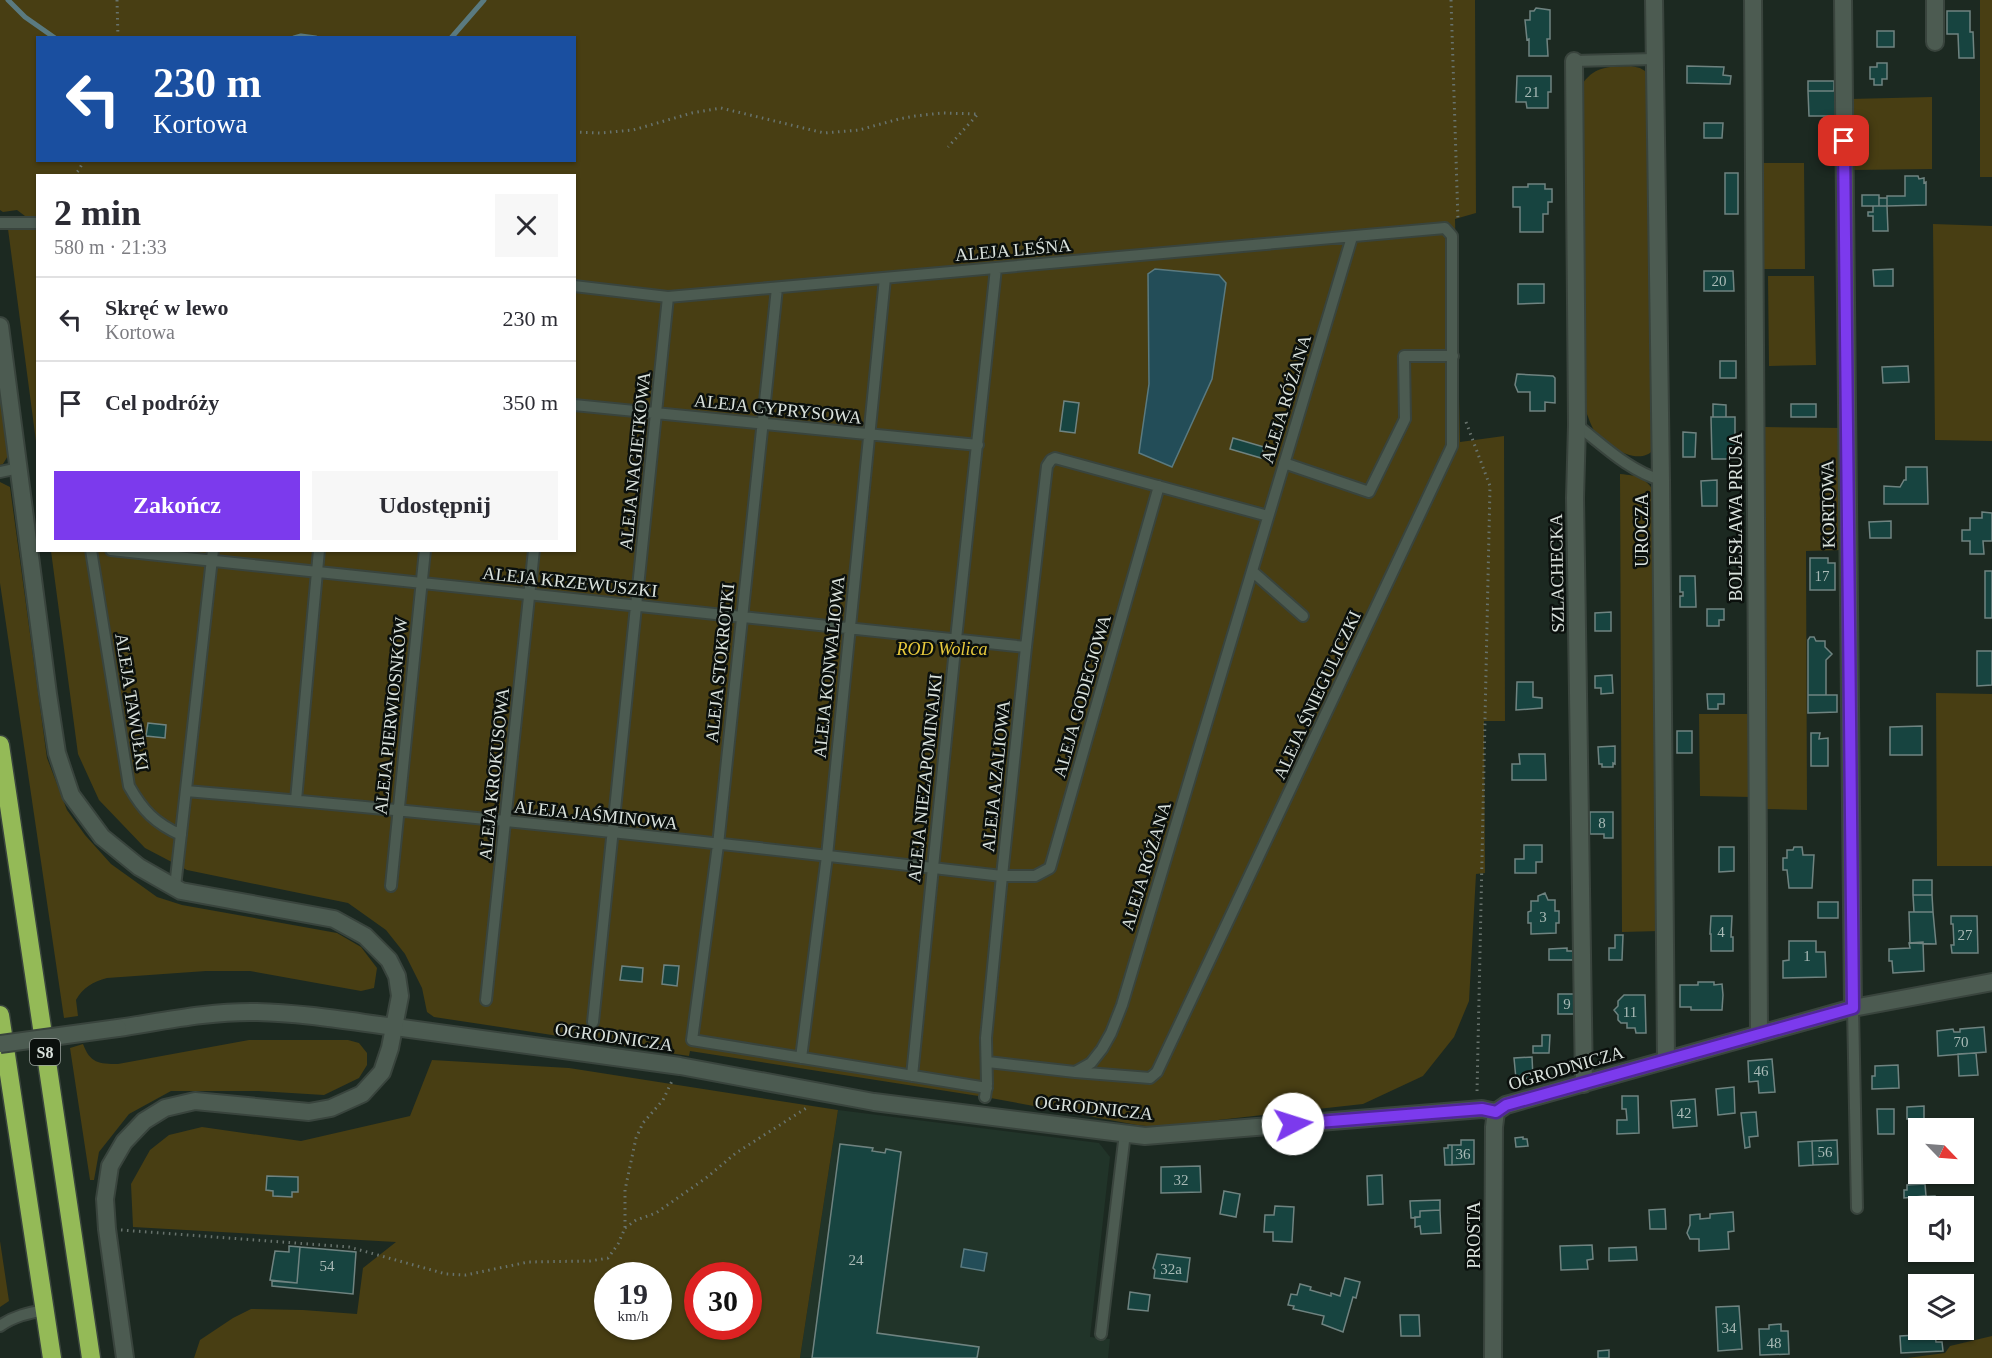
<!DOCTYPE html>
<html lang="pl">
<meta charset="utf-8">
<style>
body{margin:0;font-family:Georgia,serif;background:#f7f7f7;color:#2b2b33;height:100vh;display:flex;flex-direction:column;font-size:22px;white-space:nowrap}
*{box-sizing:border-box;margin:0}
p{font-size:20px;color:#7c7c81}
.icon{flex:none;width:33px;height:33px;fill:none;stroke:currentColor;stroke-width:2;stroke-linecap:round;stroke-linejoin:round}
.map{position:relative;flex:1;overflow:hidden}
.sheet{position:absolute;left:36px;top:174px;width:540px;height:378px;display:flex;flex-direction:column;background:#fff;border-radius:0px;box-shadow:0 2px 4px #0004}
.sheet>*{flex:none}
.banner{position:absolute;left:36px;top:36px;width:540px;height:126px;border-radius:0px;box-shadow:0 2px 4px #0004;background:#1a4fa0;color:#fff;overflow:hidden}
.needle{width:39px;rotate:115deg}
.tools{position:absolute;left:1908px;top:1118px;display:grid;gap:12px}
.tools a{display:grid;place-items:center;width:66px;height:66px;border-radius:0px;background:#fff;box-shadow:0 2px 4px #0004;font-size:30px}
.speed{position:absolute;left:594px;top:1262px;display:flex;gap:12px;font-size:30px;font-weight:700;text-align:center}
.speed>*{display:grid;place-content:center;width:78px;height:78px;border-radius:50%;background:#fff;box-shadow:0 2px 4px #0004;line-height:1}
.speed small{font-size:15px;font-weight:400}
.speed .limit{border:9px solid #d22;background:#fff;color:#111}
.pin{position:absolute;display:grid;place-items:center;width:51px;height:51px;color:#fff;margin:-26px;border-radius:12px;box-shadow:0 3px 9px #0006}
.me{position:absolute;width:66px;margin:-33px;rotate:85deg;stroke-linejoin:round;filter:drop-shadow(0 0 4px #0008)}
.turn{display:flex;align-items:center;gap:21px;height:126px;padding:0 18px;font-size:27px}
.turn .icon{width:78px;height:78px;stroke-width:2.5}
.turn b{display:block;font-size:42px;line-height:51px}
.round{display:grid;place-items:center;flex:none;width:63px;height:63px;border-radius:0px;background:#f7f7f7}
.head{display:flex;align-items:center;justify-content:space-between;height:102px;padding:0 18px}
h1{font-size:36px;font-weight:800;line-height:45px}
.action{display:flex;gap:12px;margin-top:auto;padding:12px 18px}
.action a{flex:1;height:69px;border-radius:0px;background:#7c3aed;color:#fff;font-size:24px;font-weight:800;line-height:69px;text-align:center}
.action a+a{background:#f7f7f7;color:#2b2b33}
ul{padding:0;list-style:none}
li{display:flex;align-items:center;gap:18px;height:84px;padding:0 18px;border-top:2px solid #e1e1e2}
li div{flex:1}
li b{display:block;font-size:22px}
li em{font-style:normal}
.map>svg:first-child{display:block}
.built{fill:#213429}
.green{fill:#483e13;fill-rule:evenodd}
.water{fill:#234d58;stroke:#5a7a80;stroke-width:1.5}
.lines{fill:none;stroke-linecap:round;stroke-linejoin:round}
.stream{stroke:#5a7a80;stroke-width:5}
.building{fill:#174440;stroke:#6f8380;stroke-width:1.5}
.service-casing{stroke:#39443d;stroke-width:14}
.minor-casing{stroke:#39443d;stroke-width:20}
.tertiary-casing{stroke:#39443d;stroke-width:20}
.motorway-casing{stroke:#39443d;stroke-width:21}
.path{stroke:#68736d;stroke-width:3;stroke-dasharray:1.5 4.5;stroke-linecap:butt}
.service{stroke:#4c5b51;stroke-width:10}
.minor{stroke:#4c5b51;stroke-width:16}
.tertiary{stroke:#4c5b51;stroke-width:16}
.motorway{stroke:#94ba57;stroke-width:18}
.tertiary-bridge-casing{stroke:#39443d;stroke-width:20;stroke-linecap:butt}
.tertiary-bridge{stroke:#4c5b51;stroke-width:16}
.route-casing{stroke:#51269a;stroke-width:15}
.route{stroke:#7c3aed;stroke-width:10}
.labels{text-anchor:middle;stroke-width:5;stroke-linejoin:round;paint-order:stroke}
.number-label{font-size:15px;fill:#a9bab6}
.shield{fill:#0b100d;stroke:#9ca39f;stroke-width:1.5}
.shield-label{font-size:16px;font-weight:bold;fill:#dae2dd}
.street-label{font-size:18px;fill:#dae2dd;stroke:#0b100d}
.park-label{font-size:18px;font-style:italic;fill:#e7c93c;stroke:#0b100d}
</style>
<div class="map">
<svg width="1992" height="1358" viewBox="0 0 1992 1358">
<rect width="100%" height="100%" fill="#1c2921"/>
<path class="built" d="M838 1110 1099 1143 1110 1157 1090 1337 1110 1339 1108 1358H800Z"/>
<path class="green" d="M0 0H1475L1476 213 1455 219 1460 442 1504 436 1505 721H1484L1485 873 1476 874 1469 1001 1454 1037 1423 1076 1363 1104 1155 1127 1137 1125 985 1097 690 1051 689 1056 434 1017 427 1012 422 988 405 954 386 930 348 903 187 870 145 848 99 800 78 754 51 551 574 550V176H38L37 449 8 229 35 230 34 217 25 216 17 210 3 212 0 210ZM38 38H574V160H38Z
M1980 0H1992V177H1980Z
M1631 66 1640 68 1650 74 1653 450C1639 467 1606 446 1595 432 1591 426 1588 416 1585 409L1582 167 1583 83C1596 65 1610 67 1631 66Z
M1932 97V169L1851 170 1850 99Z
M1763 163H1804L1805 269H1763Z
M1933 224 1992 226V441L1935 440Z
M1768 276H1814L1816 365 1769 366Z
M0 387 9 454 3 464 0 465Z
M1765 427 1843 428 1844 550 1806 551 1807 810 1766 809Z
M1620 474C1639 476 1643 476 1655 492L1660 931 1622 932Z
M0 482 10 487 47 758 67 810 85 835 111 864 157 897 182 905 337 933 361 947 377 968 374 988 361 991 250 971H206L107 978C93 982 83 987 76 1000L78 1016 64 1018 0 583Z
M1936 693 1992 694V866H1937Z
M1699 714H1750L1751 797 1700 796Z
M249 1040H348L359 1043 367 1053V1065L359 1078 324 1095 258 1091H171L129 1114 99 1152 94 1180H90L70 1048 83 1044C90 1063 99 1064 118 1064Z
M432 1060 569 1068 838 1110 800 1358H194L200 1340 233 1318 251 1309 303 1310 357 1314 363 1268 396 1242 133 1227 131 1184 150 1150 169 1135 202 1127 301 1141 410 1116ZM608 1275H658V1326H608ZM698 1275H748V1326H698Z
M0 1241 9 1301 0 1307Z
M1992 1336V1358H1907L1945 1353 1950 1346Z"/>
<path class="water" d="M1155 269 1219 275 1226 283 1212 379 1172 467 1139 453 1149 384 1148 274Z
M964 1249 987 1253 984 1271 961 1267Z"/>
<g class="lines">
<path class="stream" d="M8 0 25 17 55 38
M294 38 301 36 316 38
M451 38 484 0"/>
</g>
<path class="building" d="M1536 8 1550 10V39H1547L1548 56H1529V39L1527 40 1525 20H1530V11H1534Z
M1947 11H1970V32H1973L1974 58H1959L1958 34H1947Z
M1877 31H1894V47H1877Z
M1877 63H1887V79H1882V85H1874V79H1870V67H1877Z
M1687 66 1724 67 1723 75 1731 76 1730 84 1687 83Z
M1517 76H1551V92H1548V108H1527L1526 102H1516Z
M1808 81H1834V91H1808Z
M1808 91H1836L1837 116H1809Z
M1704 123H1723L1722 138H1704Z
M1725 173H1738V214H1725Z
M1905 176H1918L1919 179 1924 178V183L1926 182V205L1887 206V196H1905Z
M1528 184H1545V189H1552V202H1548V214H1543V232H1520V207H1513V187H1528Z
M1862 195H1879V206H1862Z
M1879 198H1887V206H1879Z
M1873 206H1887L1888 231H1873V216H1868V212H1873Z
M1893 269V286H1874L1873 270Z
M1704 271H1733L1734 291H1704Z
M1518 284H1544V303L1518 304Z
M1720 361H1736V378H1720Z
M1908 366 1909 382 1883 383 1882 367Z
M1517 374 1553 376 1555 378V403L1545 402V411H1530V392H1518L1515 385Z
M1064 401 1079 403 1075 433 1060 431Z
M1713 404 1726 405V417H1713Z
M1791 404H1816V417H1791Z
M1711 417H1735V459H1712Z
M1683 432 1696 433 1695 457H1683Z
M1233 438 1264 447 1261 458 1230 449Z
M1906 467H1927L1928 504H1884V486L1900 487 1904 480H1906Z
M1717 480V506H1702L1701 481Z
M1982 512 1992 513V541H1983L1984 554H1970V541H1962V530H1970V518H1982Z
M1891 521V538H1870L1869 522Z
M1810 558H1828V563H1835V590H1810Z
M1985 571H1992V618H1985Z
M1680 576H1695L1696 607H1680V596H1683V592H1680Z
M1707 609H1724V620H1719V626H1707Z
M1611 612V631H1595V613Z
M1810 637H1814L1816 641H1825V647L1832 654 1826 660V695H1808V640Z
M1977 651H1992V685L1977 686Z
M1612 675 1613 693 1601 694V688H1595V676Z
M1517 682H1533V697L1542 698V708L1516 710Z
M1707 694H1724V704H1718V709H1708Z
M1808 695H1837V712L1808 713Z
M148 723 166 725 165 738 146 736Z
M1922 726V755H1890V727Z
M1677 731H1692V753H1677Z
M1811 733H1820L1819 739 1828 738V766H1811Z
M1615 746V764L1613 763V767H1602V764H1599L1598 747Z
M1519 754H1545L1546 780H1512V764H1520Z
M1590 812H1613V838H1604V834H1590Z
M1524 845H1542V862H1536V873H1515V859H1524Z
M1719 847H1734V871L1719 872Z
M1794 847H1802L1803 855H1814L1812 888H1789L1787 870H1783V858H1787V850H1793Z
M1913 880H1932V895H1913Z
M1545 893 1548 900H1555V911H1559V923H1556V933L1531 934V923H1528V912L1531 911V901H1538V896Z
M1913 895H1932L1933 912H1914Z
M1818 902H1838V918H1818Z
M1909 912H1933L1936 944 1910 943Z
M1711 916H1732L1731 937H1733V951H1711V934H1710Z
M1951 916H1977L1978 953H1952L1951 945H1954L1953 924H1951Z
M1615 935H1623L1622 960H1609V948H1615Z
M1789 941H1816V952H1825L1826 977 1783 978V961L1789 960Z
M1923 942 1924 971 1893 973 1892 961H1889V949L1910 948 1909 943Z
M1567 948V951H1576V960H1549V949Z
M664 965 679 966 677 986 662 984Z
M622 966 643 968 642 982 620 980Z
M1698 982H1714V985L1722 984 1723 995 1722 1010H1691V1007H1680V985H1698Z
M1558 994H1576L1577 1014H1558Z
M1624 995H1645L1646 1033H1636L1635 1028H1627V1023H1621L1618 1020V1015L1614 1010 1618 1006V1001Z
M1984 1027 1986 1052 1938 1056 1937 1031 1953 1029 1954 1032H1960V1029Z
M1542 1035H1550L1549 1053H1533V1046H1542Z
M1976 1053 1978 1075 1959 1076 1958 1054Z
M1532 1057 1533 1078 1516 1079 1514 1058Z
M1772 1059 1775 1092 1759 1093 1758 1081 1749 1082 1748 1061Z
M1898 1065 1899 1088 1872 1089V1076H1875V1066Z
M1734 1087 1735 1113 1718 1115 1716 1089Z
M1622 1096H1638L1639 1133 1617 1134V1120H1627L1626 1109H1622Z
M1695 1099 1697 1126 1673 1128 1671 1101Z
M1924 1106V1119H1907V1107Z
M1877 1109H1894V1134H1878Z
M1756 1112 1758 1136 1749 1137 1750 1147 1745 1148 1741 1113Z
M1523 1137V1139H1527L1528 1146 1516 1147 1515 1138Z
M1461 1140H1474V1164L1452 1165V1145H1461Z
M1837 1140 1838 1164 1813 1165 1812 1141Z
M1812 1141 1813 1165 1799 1166 1798 1142Z
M840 1144 873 1148 872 1151 885 1153 886 1149 901 1152 877 1333 979 1347 977 1358H812Z
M1448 1145H1452V1165H1445L1444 1148H1448Z
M1200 1166 1201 1192 1161 1193V1167Z
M1382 1175 1383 1204 1368 1205 1367 1176Z
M267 1176 298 1177V1192H292V1197L273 1196V1191L266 1190Z
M1925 1184 1926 1196 1904 1198V1190H1907V1185Z
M1224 1191 1240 1194 1236 1217 1220 1214Z
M1935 1196V1206H1918V1214H1911L1910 1197Z
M1440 1200V1210L1420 1211V1217L1411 1218 1410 1201Z
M1275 1206 1294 1207 1292 1242 1273 1241V1232H1264L1265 1215H1274Z
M1665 1209 1666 1229H1650L1649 1210Z
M1440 1210 1441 1233 1421 1234 1420 1226 1415 1227V1217H1420V1211Z
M1733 1212 1734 1231 1728 1232 1729 1249 1699 1251V1239H1690L1687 1233 1690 1225V1215L1700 1214V1219L1710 1218V1214Z
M1592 1245 1593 1259 1587 1260 1588 1269 1561 1270 1560 1246Z
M289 1246 300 1247 297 1283 270 1280 275 1251 289 1252Z
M300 1247 356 1252 353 1294 272 1286V1281L297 1283Z
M1636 1247 1637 1260 1609 1261V1248Z
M1157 1254 1190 1258 1187 1282 1154 1278 1155 1270 1153 1268Z
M1345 1278 1360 1282 1356 1298 1353 1297 1343 1332 1322 1324 1324 1316 1293 1309 1294 1306 1288 1305 1291 1294 1297 1295 1300 1284 1311 1287 1310 1290 1331 1296V1293L1340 1296Z
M1918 1285V1307H1914L1913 1286Z
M1130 1292 1150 1295 1148 1311 1128 1309Z
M1739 1306 1742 1349 1718 1351 1716 1307Z
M1400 1315H1419L1420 1336H1401Z
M1781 1324V1331H1788L1789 1354 1760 1355 1759 1329H1769V1325Z
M1935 1334 1936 1342H1942L1943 1351 1901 1353 1900 1336Z
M1609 1350V1358H1598V1351Z"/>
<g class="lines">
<g class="service-casing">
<path id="service" d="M1574 61 1654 59
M0 223H38
M574 286 668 297 1445 228 1452 236V446L1157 1072 1150 1078 1075 1072
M777 288 718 845 692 1040 987 1088
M574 405 978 445
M1577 425C1603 445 1629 471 1661 480
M1284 463 1369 492 1405 419 1404 356H1453
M0 472 19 468
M91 550 129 786C143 811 155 823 181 835
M111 550 1026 647
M1252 571 1303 616
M186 791C459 814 731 844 1002 876H1035L1050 868 1159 486
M296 800 319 550
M391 886 425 550
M175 887 213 550
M486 1000 534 550
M1853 1008 1857 1208
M593 1022 668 297
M801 1058 827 856 885 278
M988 1062 1075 1072 1091 1063 1102 1049 1111 1033 1122 1005 1352 237
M912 1076 956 639 996 268
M985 1097 987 1084 986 1038 1002 876 1026 647 1047 466 1051 460 1055 458 1268 516
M0 1326C14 1316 28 1313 45 1310
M1101 1334 1125 1133"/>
</g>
<g class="minor-casing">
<path id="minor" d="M1654 0 1661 480 1666 1060
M1753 0 1759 1034
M1843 0 1853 1008
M1935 42V0
M1574 61 1577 425 1575 498 1584 1084
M395 1027 680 1066 874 1102 1145 1136 1482 1109 1496 1112
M1496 1112 1506 1105 1853 1008 1992 982
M1493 1358 1494 1127 1496 1112"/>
</g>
<g class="tertiary-casing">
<path id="tertiary" d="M0 326 48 694 57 753 71 795 102 837 139 867 181 891 334 919 365 936 389 960 397 976 400 996 390 1048 382 1072 362 1094 331 1108 309 1112 195 1101 165 1108 144 1121 124 1142 110 1166 105 1199 107 1229 125 1358
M118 1028C164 1021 210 1011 257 1012 303 1013 349 1021 395 1027"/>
</g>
<g class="motorway-casing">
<path id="motorway" d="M0 745 91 1358
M0 1015 52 1358"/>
</g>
<path class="path" d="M117 0 118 38
M1451 0 1458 221
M574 132 600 133 633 130 692 113 721 108 824 133 859 130 899 119 915 116 942 113 978 114 948 147
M73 176 79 170 84 160
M1466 422 1490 486 1477 1092
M625 1228 636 1220 656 1213 706 1178 736 1153 808 1107
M121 1230 349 1247 446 1274 466 1275 528 1262 590 1261 608 1258 618 1244 625 1228V1190L636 1138 643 1123 663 1100 672 1081"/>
<use href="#service" class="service"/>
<use href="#minor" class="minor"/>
<use href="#tertiary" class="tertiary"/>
<use href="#motorway" class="motorway"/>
<g class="tertiary-bridge-casing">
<path id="tertiary-bridge" d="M0 1044 118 1028"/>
</g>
<use href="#tertiary-bridge" class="tertiary-bridge"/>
</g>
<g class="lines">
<g class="route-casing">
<path id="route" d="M1293 1124 1482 1109 1496 1112 1506 1105 1853 1008 1844 141"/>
</g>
<use href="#route" class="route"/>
</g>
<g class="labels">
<g class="number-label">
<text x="1532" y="97">21</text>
<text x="1719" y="286">20</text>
<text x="1822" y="581">17</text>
<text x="1602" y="828">8</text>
<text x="1543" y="922">3</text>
<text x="1721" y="937">4</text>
<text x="1965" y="940">27</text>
<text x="1807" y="961">1</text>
<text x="1567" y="1009">9</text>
<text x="1630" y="1017">11</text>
<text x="1961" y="1047">70</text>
<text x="1761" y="1076">46</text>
<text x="1684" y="1118">42</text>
<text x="1825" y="1157">56</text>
<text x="1463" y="1159">36</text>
<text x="1181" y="1185">32</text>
<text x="856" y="1265">24</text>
<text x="327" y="1271">54</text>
<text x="1171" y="1274">32a</text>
<text x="1729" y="1333">34</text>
<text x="1774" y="1348">48</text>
</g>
<rect class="shield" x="30" y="1039" width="30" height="26" rx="4.5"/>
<g class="shield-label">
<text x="45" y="1058">S8</text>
</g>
<g class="street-label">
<text transform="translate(1013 250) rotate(-5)" y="6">ALEJA LEŚNA</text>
<text transform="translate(1286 399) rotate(-73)" y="6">ALEJA RÓŻANA</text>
<text transform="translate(778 409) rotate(6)" y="6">ALEJA CYPRYSOWA</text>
<text transform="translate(635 461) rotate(-84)" y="6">ALEJA NAGIETKOWA</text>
<text transform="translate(1828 504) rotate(-91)" y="6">KORTOWA</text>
<text transform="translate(1736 517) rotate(-90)" y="6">BOLESŁAWA PRUSA</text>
<text transform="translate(1642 530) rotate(-90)" y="6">UROCZA</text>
<text transform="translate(1557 573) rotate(-91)" y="6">SZLACHECKA</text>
<text transform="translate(570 582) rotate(6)" y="6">ALEJA KRZEWUSZKI</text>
<text transform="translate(720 663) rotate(-84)" y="6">ALEJA STOKROTKI</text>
<text transform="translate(829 667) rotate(-84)" y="6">ALEJA KONWALIOWA</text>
<text transform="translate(1317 695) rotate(-65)" y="6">ALEJA ŚNIEGULICZKI</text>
<text transform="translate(1082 696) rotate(-74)" y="6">ALEJA GODECJOWA</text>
<text transform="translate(132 702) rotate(81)" y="6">ALEJA TAWUŁKI</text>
<text transform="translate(391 716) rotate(-84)" y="6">ALEJA PIERWIOSNKÓW</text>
<text transform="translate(494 774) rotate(-84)" y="6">ALEJA KROKUSOWA</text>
<text transform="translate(996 776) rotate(-84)" y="6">ALEJA AZALIOWA</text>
<text transform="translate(925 778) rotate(-84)" y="6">ALEJA NIEZAPOMINAJKI</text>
<text transform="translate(596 815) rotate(6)" y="6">ALEJA JAŚMINOWA</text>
<text transform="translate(1146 866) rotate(-73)" y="6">ALEJA RÓŻANA</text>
<text transform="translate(614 1037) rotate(8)" y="6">OGRODNICZA</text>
<text transform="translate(1566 1068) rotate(-16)" y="6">OGRODNICZA</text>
<text transform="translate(1094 1108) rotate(6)" y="6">OGRODNICZA</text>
<text transform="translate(1474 1235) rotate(-90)" y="6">PROSTA</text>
</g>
<g class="park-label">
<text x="942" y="655">ROD Wolica</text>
</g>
</g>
</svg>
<div class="tools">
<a><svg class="needle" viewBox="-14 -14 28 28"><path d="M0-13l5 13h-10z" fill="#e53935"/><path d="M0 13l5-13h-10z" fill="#7c7c81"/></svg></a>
<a><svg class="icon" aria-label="sound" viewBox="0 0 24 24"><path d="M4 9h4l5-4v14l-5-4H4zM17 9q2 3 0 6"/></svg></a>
<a><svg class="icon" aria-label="layers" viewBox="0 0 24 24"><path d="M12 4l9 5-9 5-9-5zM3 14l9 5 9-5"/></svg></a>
</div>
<div class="speed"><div>19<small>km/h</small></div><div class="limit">30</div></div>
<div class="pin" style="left:1844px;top:141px;background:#d93025"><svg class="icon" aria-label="arrive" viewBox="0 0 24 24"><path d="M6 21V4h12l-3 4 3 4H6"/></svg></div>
<svg class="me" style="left:1293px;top:1124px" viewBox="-20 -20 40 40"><circle r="19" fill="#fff"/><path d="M0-13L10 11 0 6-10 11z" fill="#7c3aed"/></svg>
<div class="banner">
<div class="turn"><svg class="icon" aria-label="left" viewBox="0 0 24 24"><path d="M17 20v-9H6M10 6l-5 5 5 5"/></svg><div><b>230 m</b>Kortowa</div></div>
</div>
<section class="sheet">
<div class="head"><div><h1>2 min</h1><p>580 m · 21:33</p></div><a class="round"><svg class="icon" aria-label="close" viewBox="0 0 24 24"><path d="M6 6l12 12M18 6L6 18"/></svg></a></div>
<ul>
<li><svg class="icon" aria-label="left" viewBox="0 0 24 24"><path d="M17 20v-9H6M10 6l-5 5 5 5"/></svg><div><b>Skręć w lewo</b><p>Kortowa</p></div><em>230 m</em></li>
<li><svg class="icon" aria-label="arrive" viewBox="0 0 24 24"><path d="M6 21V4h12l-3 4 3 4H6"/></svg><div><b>Cel podróży</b></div><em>350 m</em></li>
</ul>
<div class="action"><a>Zakończ</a><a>Udostępnij</a></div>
</section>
</div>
